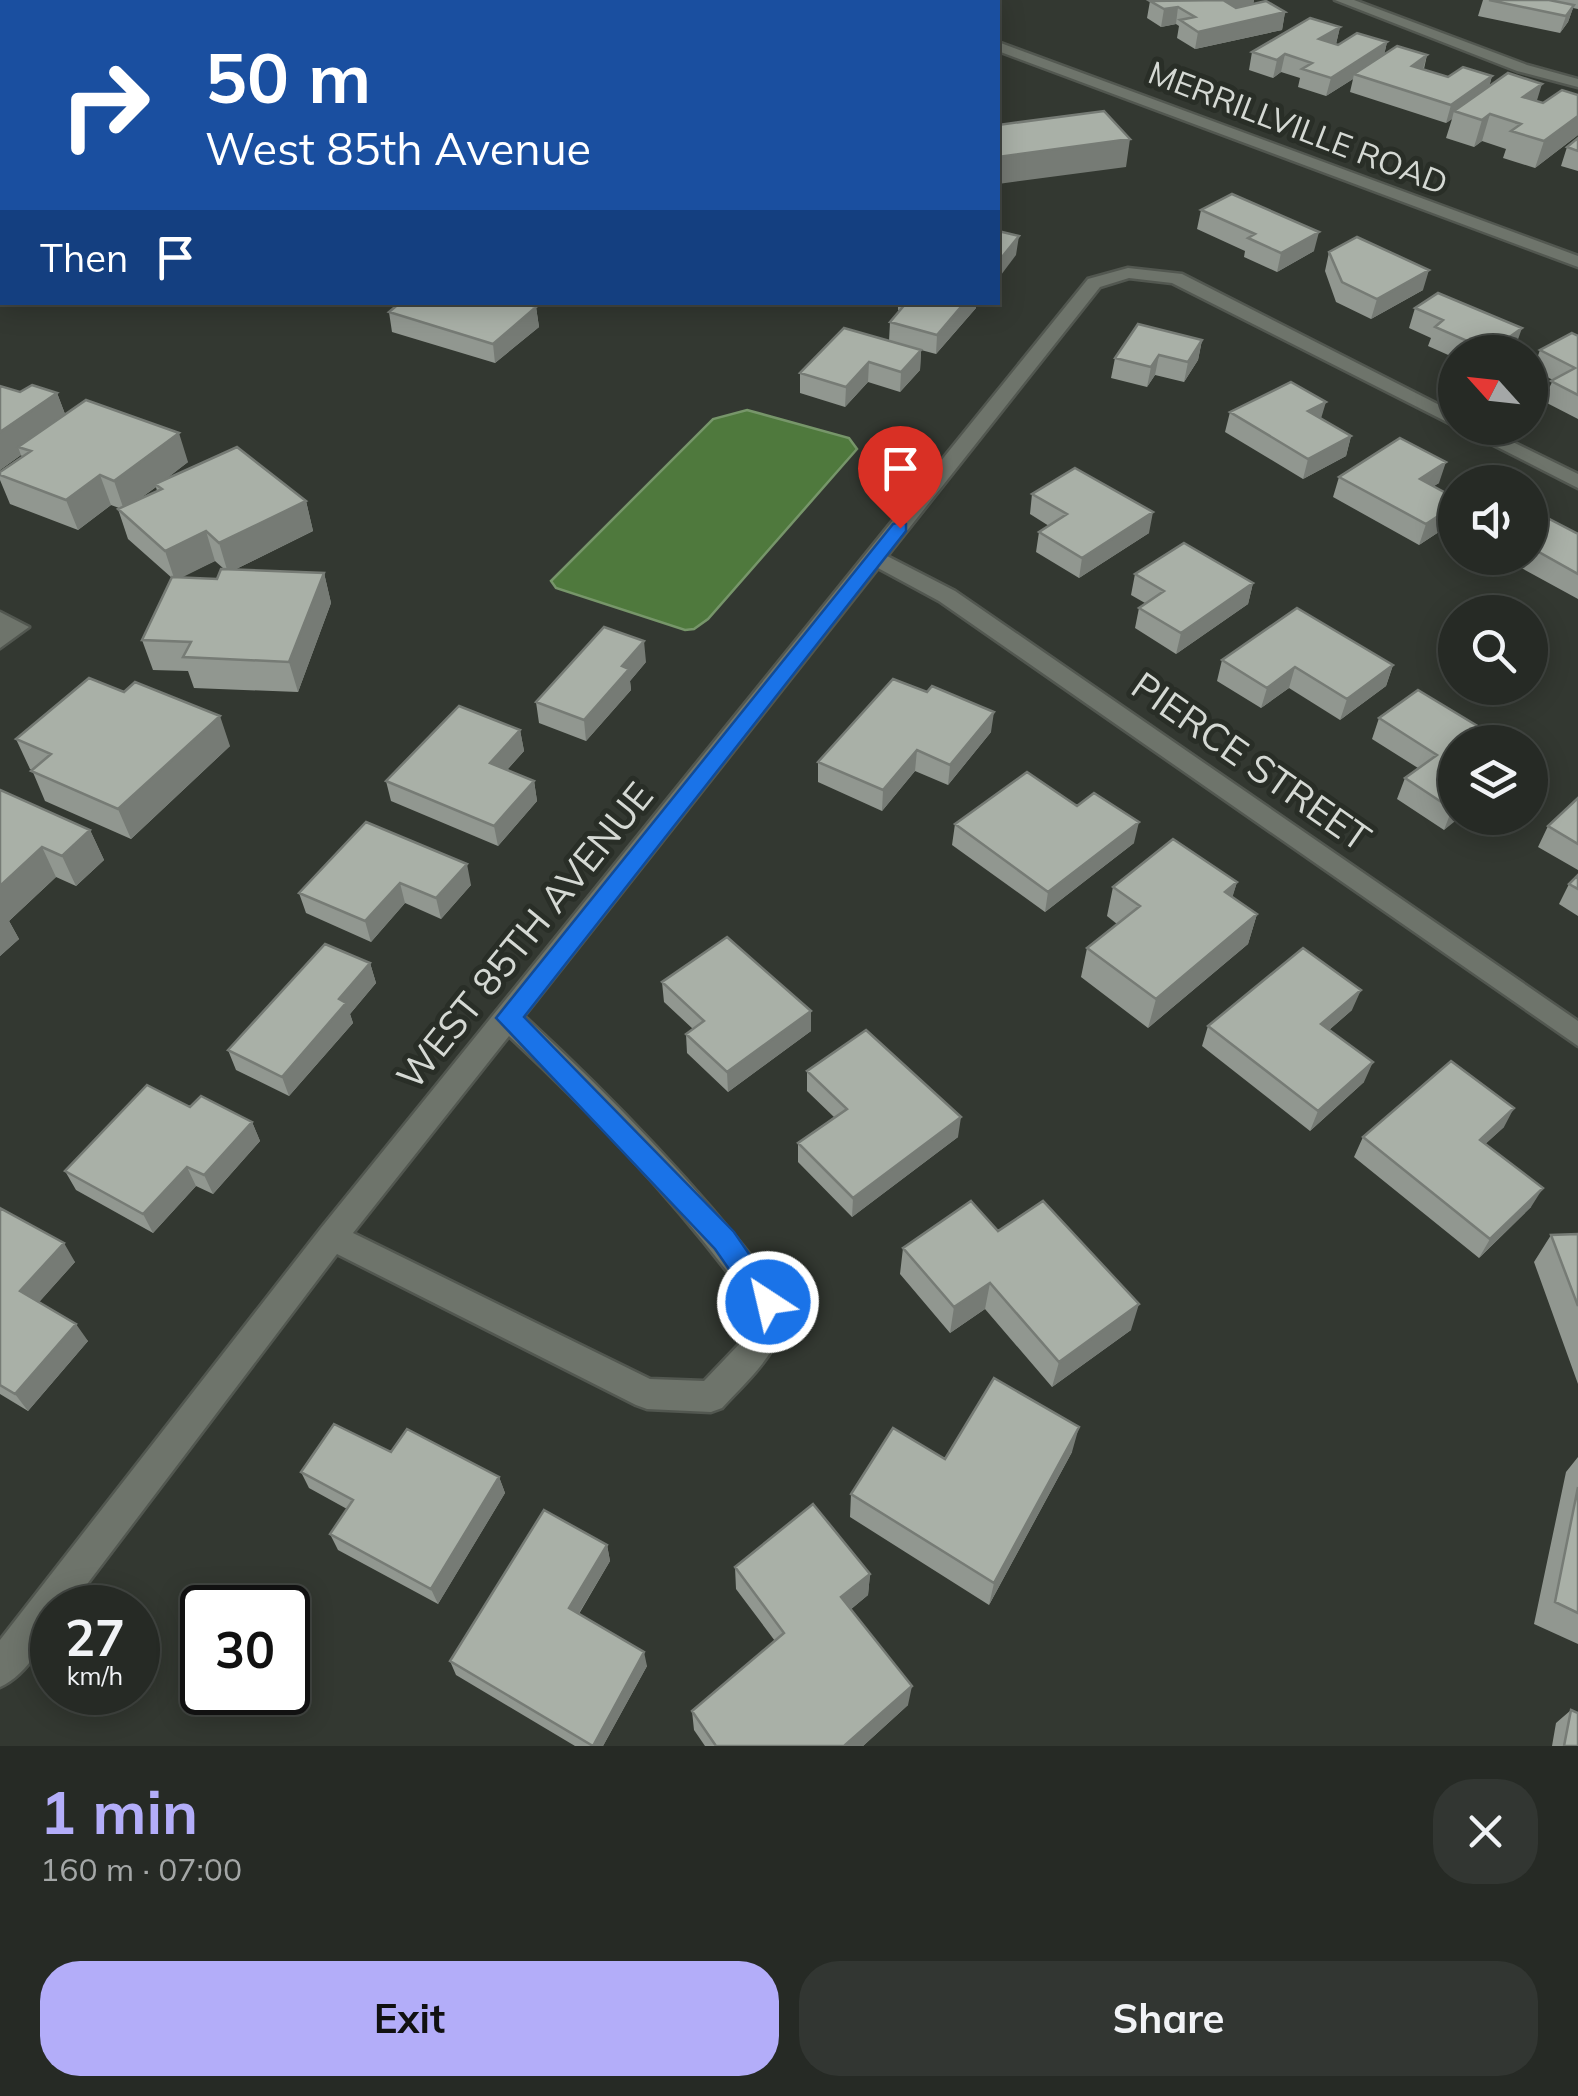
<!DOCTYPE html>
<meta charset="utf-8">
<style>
body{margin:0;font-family:Mulish,sans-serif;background:#323632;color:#f1f3f6;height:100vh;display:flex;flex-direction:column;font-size:38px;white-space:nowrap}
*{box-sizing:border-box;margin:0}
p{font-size:32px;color:#a4a7a7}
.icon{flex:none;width:55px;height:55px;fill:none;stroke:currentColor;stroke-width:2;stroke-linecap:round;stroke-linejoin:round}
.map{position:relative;height:1746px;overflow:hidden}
.sheet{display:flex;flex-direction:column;background:#262a25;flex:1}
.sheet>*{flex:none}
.banner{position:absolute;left:0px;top:0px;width:1000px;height:305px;box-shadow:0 5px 25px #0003,0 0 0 2px #424642;background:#1a4fa0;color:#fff;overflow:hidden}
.needle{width:65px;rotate:297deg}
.fabs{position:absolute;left:1438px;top:335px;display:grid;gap:20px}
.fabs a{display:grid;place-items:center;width:110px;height:110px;border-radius:50%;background:#262a25;box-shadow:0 5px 25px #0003,0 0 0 2px #424642;font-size:50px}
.speed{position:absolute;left:30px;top:1585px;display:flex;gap:20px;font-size:50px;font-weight:700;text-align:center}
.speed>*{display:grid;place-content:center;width:130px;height:130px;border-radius:50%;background:#262a25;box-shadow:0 5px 25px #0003,0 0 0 2px #424642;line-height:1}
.speed small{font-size:25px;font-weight:400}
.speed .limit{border:5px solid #111;border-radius:15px;background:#fff;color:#111}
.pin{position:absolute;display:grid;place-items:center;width:85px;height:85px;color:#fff;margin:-102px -42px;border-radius:50% 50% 50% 0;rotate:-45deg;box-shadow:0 0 10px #0007}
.pin .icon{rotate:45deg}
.me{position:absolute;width:110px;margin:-55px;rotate:325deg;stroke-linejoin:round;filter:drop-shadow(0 0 8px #0008)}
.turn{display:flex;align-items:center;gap:35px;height:210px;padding:0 40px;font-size:45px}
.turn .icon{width:130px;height:130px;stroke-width:2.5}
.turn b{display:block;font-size:70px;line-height:85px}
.then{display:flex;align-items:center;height:95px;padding:0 40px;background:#0003;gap:20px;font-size:38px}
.round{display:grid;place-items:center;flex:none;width:105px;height:105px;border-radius:40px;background:#323632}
.head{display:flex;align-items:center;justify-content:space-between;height:170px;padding:0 40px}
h1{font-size:60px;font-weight:700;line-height:75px;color:#b3adf9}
.action{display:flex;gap:20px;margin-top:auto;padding:20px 40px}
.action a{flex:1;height:115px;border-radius:40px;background:#b3adf9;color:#111;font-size:40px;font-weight:700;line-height:115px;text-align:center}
.action a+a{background:#323632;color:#f1f3f6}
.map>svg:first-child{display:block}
.water{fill:#4f793d;stroke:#77966a;stroke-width:2.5}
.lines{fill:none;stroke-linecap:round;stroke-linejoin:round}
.service-casing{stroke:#525750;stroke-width:5}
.minor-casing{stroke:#525750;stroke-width:5}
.tertiary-casing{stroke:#525750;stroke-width:5}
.service{fill:#6e746b;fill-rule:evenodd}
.minor{fill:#6e746b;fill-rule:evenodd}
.tertiary{fill:#6e746b;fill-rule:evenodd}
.wall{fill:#919790;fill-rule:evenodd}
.shaded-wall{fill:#767b75}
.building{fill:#a9b0a7;stroke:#767b75;stroke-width:2.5}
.route{fill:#1a73e8;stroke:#114b97;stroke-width:2.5}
.labels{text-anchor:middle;stroke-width:10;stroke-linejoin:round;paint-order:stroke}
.far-street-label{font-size:32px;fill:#d5d9d4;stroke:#292e27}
.street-label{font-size:38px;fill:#d5d9d4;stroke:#292e27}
</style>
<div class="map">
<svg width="1578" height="1746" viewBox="0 0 1578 1746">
<rect width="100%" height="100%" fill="#333831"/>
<path class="water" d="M747 410 849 438 857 449 708 619 694 629 685 630 556 588 551 581 713 419Z"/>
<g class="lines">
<g class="service-casing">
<path id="service" d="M261 0H279L281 2H263Z"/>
</g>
<g class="minor-casing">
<path id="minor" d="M1335 0H1354L1527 65 1578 79V87L1517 71Z
M2 150V161L0 162V151Z
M1128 268 1182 274 1455 413V426L1172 283 1129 278 1100 287 887 556 955 591 1578 1021V1046L939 601 878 568 524 1016C617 1102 703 1191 779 1292 799 1337 749 1378 722 1408L711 1412 647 1409 636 1405 337 1254 69 1608H52C52 1636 27 1675 0 1687V1640L321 1228 1088 279ZM509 1036C598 1119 681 1206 752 1305L747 1336 704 1381 650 1379 353 1233Z
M1460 428H1484L1578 474V488Z
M0 612 29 627 0 648Z"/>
</g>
<g class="tertiary-casing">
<path id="tertiary" d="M862 0H881L883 2H864Z
M998 42 1578 256V267L998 51Z"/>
</g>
<use href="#service" class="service"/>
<use href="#minor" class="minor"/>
<use href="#tertiary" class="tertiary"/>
</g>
<path class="wall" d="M1153 0H1254L1253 4 1285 12 1282 30 1195 49 1177 38 1179 26 1176 24 1161 27 1147 18 1150 1Z
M1483 0H1578V9L1573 8 1568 22 1560 33 1478 16Z
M1340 27 1336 44 1387 42 1384 55H1427L1424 69 1448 77 1492 76 1489 87 1543 103 1578 95V135L1535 168 1503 158 1506 149 1482 141 1474 147 1446 138 1452 119 1446 123 1350 92 1353 79 1326 96 1298 87 1300 78 1281 72 1273 78 1249 70 1252 52Z
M2 29V103L0 102V30Z
M1578 138V171L1561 166 1567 147Z
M2 177V287L0 288V178Z
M1201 210 1314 251 1277 272 1244 257 1245 251 1197 229Z
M1329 252 1423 290 1371 319 1336 302 1325 271Z
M898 302H976V308L936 354 921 350 920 370 900 392 868 382 845 407 800 393V373L889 341 890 322 900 311 898 310Z
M536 307 539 327 495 363 392 332 389 312Z
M1415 308 1515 348 1509 352H1455V358L1428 346 1431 338 1409 328Z
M1578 336V419L1543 401 1553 380 1533 370 1540 350Z
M1202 340 1198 360 1184 382 1155 375 1147 387 1111 378 1115 358Z
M0 386 20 392 57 393 65 414 188 462 167 478 306 501 313 531 234 570 324 573 331 603 298 692 194 688 188 671 153 670 142 640 172 578 128 539 118 509 119 508 111 505 78 530 10 504 0 480V472L22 457 21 455 0 470ZM156 487 157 491 138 500ZM215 561 224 569 217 579 181 577Z
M1230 412 1321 418 1351 436 1346 456 1303 479 1225 432Z
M1339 477 1439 483 1433 486 1454 522 1419 545 1333 497Z
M1032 494 1149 533 1079 578 1036 552 1039 532 1049 526 1030 514Z
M1530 509 1578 534V599L1503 558H1530Z
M1135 574 1253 583 1248 604 1176 654 1135 628 1139 608 1145 603 1131 595Z
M1222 660 1393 665 1386 686 1340 720 1289 688 1261 708 1217 681Z
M646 662 630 681 631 690 586 741 539 723 536 702Z
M1379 718 1504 742 1455 818 1444 830 1397 799 1405 778 1418 768 1372 739Z
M520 730 524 751 507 770 534 781 537 801 498 846 391 801 386 781Z
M991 732 948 785 915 771 882 811 818 782V762Z
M16 739 230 746 131 839 45 801 32 770 30 769Z
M0 790 90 830 104 860 76 886 56 877 9 921 19 939 0 956Z
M1578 798V870L1538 847 1548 826Z
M1077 806 1134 843 1045 912 952 845 955 824Z
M366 822 471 885 441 919 405 903 371 942 306 913 299 893Z
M1578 875V916L1559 904 1569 884Z
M1237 882 1232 897 1257 914 1248 944 1148 1028 1081 977 1087 948 1117 924 1107 916 1113 887Z
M370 963 376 983 350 1014 353 1023 289 1096 236 1070 228 1050Z
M662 982 811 1011V1031L728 1092 687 1053 686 1034 693 1029 664 1002Z
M1352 1010 1329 1030 1364 1082 1310 1131 1202 1046 1208 1026Z
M807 1071 958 1137 852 1217 798 1162V1143L834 1117 807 1091Z
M190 1107 252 1122 260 1141 213 1194 196 1186 153 1233 76 1190 65 1171Z
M1504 1127 1485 1144 1531 1207 1479 1258 1354 1157 1363 1137Z
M0 1208 75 1262 39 1302 88 1341 28 1411 0 1394Z
M998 1231 1131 1330 1052 1387 985 1309 950 1333 900 1274 903 1248Z
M1578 1234V1384L1534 1262 1551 1235Z
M391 1452 499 1477 505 1493 438 1604 338 1550 330 1534 347 1509 309 1488 301 1472Z
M1072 1452 989 1605 850 1517 851 1494 945 1459Z
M1578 1457V1644L1534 1624 1566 1472Z
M607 1545 610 1561 579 1614 647 1666 603 1746H575L456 1675 450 1661Z
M735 1567 870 1574 868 1595 850 1610 908 1705 863 1746H705L694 1730 692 1711 775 1641 736 1589Z
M1571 1710 1578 1746H1552L1556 1723Z"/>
<path class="shaded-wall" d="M181 0H194L195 2H175Z
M1223 0H1254L1252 11 1220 18Z
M1574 5 1568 22 1560 33 1566 16Z
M1178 7 1176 24 1161 27 1164 9Z
M1285 12 1282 30 1195 49 1198 32Z
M1340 27 1336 44 1319 39Z
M1387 42 1383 60 1354 74 1353 79 1326 96 1331 78Z
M1285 54 1281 72 1273 78 1277 60Z
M1427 55 1422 73 1412 66Z
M1492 76 1487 94 1454 111 1452 119 1446 123 1451 105Z
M1542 84 1534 110 1515 124 1523 97Z
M1490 114 1482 141 1474 147 1482 120Z
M1578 116V135L1535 168 1544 141Z
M1130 139 1126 167 998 184V157Z
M1319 232 1314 251 1277 272 1281 253Z
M1019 236 1016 255 998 279V262Z
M2 252V287L0 288V254Z
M1429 270 1423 290 1371 319 1377 299Z
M965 302H976V308L936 354 937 335Z
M536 307 539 327 495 363 493 344Z
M1522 328 1515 348 1509 352H1490Z
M1202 340 1198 360 1184 382 1188 362Z
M921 350 920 370 900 392 901 372Z
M1159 355 1155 375 1147 387 1151 367Z
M869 362 868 382 845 407 846 387Z
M57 393 68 422 18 447 21 455 0 470V432Z
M1326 402 1320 422 1308 411Z
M179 433 188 462 157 486 155 484 156 487 124 510 114 481Z
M1351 436 1346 456 1303 479 1308 459Z
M1446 462 1439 483 1413 500 1420 479Z
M100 475 111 505 78 530 66 500Z
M306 501 313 531 228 573 219 543Z
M1455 505 1454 522 1419 545 1426 524Z
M1153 512 1149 533 1079 578 1082 558Z
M206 531 215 561 175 581 165 551Z
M324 573 331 603 298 692 289 662Z
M1253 583 1248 604 1176 654 1181 633Z
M644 641 646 662 630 681 631 690 586 741 584 720 622 666Z
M1393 665 1386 686 1340 720 1347 699Z
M1295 667 1289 688 1261 708 1267 688Z
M994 712 991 732 948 785 950 765Z
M220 716 230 746 131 839 118 809Z
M520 730 524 751 494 784 490 763Z
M917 750 915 771 882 811 883 790Z
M534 781 537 801 498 846 494 826Z
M1455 807V818H1459L1444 830 1452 809Z
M1139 822 1134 843 1045 912 1048 892Z
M90 830 104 860 76 886 62 856Z
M42 847 56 877 9 921 19 939 0 956V886Z
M467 864 471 885 441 919 436 898Z
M1237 882 1228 912 1225 892Z
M400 883 405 903 371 942 365 921Z
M1257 914 1248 944 1148 1028 1156 999Z
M370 963 376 983 350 1014 353 1023 289 1096 282 1077 339 999Z
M1361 990 1352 1010 1313 1044 1321 1024Z
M811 1011V1031L728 1092 727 1072Z
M1373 1062 1364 1082 1310 1131 1318 1111Z
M1514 1108 1504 1127 1469 1159 1480 1140Z
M961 1117 958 1137 852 1217 853 1198Z
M252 1122 260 1141 213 1194 204 1175Z
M187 1167 196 1186 153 1233 143 1214Z
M1543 1188 1531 1207 1479 1258 1490 1239Z
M64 1243 75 1262 33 1309 20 1291Z
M990 1283 985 1309 950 1333 954 1307Z
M1139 1304 1131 1330 1052 1387 1059 1362Z
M76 1324 88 1341 28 1411 15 1394Z
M1079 1427 1072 1452 989 1605 994 1583Z
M499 1477 505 1493 438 1604 431 1589Z
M607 1545 610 1561 573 1623 569 1608Z
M870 1574 868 1595 839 1619 841 1597Z
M644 1652 647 1666 603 1746H593Z
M912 1686 908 1705 863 1746H844Z"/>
<path class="building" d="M50 0H140L135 2H44Z
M147 0H181L175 2H157Z
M1223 0 1236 8 1266 1 1285 12 1198 32 1180 20 1195 17 1178 7 1164 9 1150 1Z
M1489 0H1549L1574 5 1566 16Z
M1310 18 1340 27 1319 39 1338 45 1357 33 1387 42 1331 78 1302 69 1312 63 1285 54 1277 60 1252 52Z
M2 29V57L0 56V30Z
M1397 46 1427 55 1412 66 1448 77 1463 67 1492 76 1451 105 1354 74Z
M0 67H2V85L1 86Z
M1508 73 1542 84 1523 97 1543 103 1562 90 1578 95V116L1544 141 1511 131 1521 124 1490 114 1482 120 1454 111Z
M1104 111 1130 139 998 157V125Z
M1578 138V151L1567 147Z
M2 177V200L0 199V178Z
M1232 194 1319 232 1281 253 1248 238 1255 234 1201 210Z
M0 217 2 218V252L0 254Z
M998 231 1019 236 998 262Z
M1357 237 1429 270 1377 299 1342 282 1329 252Z
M1438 293 1522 328 1490 351 1435 327 1443 320 1415 308Z
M401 302H520L536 307 493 344 389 312Z
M907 302H965L937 335 890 322Z
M1138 324 1202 340 1188 362 1159 355 1151 367 1115 358Z
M844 328 921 350 901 372 869 362 846 387 800 373Z
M1572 333 1578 336V395L1551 381 1575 368 1540 350Z
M1291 382 1326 402 1308 411 1351 436 1308 459 1230 412Z
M32 385 57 393 0 432V386L20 392Z
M86 400 179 433 114 481 100 475 66 500 0 475V472L31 451 18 447Z
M1400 438 1446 462 1420 479 1455 498V505L1426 524 1339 477Z
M237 447 306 501 219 543 206 531 165 551 118 509 162 489 155 484Z
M1075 468 1153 512 1082 558 1039 532 1067 514 1032 494Z
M1530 509 1578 534V574L1530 547Z
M1184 543 1253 583 1181 633 1139 608 1164 591 1135 574Z
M221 569 324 573 289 662 183 657 191 642 142 640 172 577 217 579Z
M1297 608 1393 665 1347 699 1295 667 1267 688 1222 660Z
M604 627 644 641 622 666 629 669 584 720 536 702Z
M89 678 124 692 135 682 220 716 118 809 31 771 51 754 16 739Z
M893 679 927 692 932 686 994 712 950 765 917 750 883 790 818 762Z
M1418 690 1504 742H1455V807L1452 809 1405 778 1437 755 1379 718Z
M459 706 520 730 490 763 534 781 494 826 386 781Z
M1027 772 1077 806 1094 793 1139 822 1048 892 955 824Z
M0 790 90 830 62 856 42 847 0 886Z
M1578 798V844L1548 826Z
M366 822 467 864 436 898 400 883 365 921 299 893Z
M1173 839 1237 882 1225 892 1257 914 1156 999 1087 948 1140 906 1113 887Z
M1578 875V889L1569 884Z
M727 937 811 1011 727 1072 686 1034 704 1021 662 982Z
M325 944 370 963 339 999 346 1003 282 1077 228 1050Z
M1303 948 1361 990 1321 1024 1373 1062 1318 1111 1208 1026Z
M866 1030 961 1117 853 1198 798 1143 847 1109 807 1071Z
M1451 1061 1514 1108 1480 1140 1543 1188 1490 1239 1363 1137Z
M147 1085 190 1107 201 1096 252 1122 204 1175 187 1167 143 1214 65 1171Z
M971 1201 998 1231 1043 1201 1139 1304 1059 1362 990 1283 954 1307 903 1248Z
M0 1208 64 1243 20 1291 76 1324 15 1394 0 1385Z
M1578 1234V1306L1551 1235Z
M994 1378 1079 1427 994 1583 851 1494 893 1428 945 1459Z
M334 1424 391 1452 407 1429 499 1477 431 1589 330 1534 353 1500 301 1472Z
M1578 1487V1613L1555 1602Z
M813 1504 870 1574 841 1597 912 1686 844 1746H716L692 1711 784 1633 735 1567Z
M544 1510 607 1545 569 1608 644 1652 593 1746 450 1661Z
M1571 1710 1578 1713V1746H1564Z"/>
<path class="route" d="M900 522 906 524V531L524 1017 734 1232 782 1302 778 1311 768 1315 758 1311 715 1249 496 1018 893 524Z"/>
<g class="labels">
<g class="far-street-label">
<text transform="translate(1298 128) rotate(21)" y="11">MERRILLVILLE ROAD</text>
</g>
<g class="street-label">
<text transform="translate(1251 762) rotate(35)" y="13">PIERCE STREET</text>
<text transform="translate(525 936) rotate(-51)" y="13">WEST 85TH AVENUE</text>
</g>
</g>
</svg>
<div class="fabs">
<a><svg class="needle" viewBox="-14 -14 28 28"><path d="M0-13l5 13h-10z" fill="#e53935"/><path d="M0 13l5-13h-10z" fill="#a4a7a7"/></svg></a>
<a><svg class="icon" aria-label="sound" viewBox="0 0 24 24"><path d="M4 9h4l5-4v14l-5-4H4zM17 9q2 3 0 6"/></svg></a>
<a><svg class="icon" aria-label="search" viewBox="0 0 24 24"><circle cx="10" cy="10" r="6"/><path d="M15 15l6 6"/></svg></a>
<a><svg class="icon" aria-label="layers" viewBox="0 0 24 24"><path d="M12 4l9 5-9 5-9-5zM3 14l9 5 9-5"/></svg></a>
</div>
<div class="speed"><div>27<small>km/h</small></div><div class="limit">30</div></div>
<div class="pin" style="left:900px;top:528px;background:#d93025"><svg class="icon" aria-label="arrive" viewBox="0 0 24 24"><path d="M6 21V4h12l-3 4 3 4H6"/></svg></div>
<svg class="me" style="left:768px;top:1302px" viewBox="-20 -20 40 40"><circle r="17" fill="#1a73e8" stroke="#fff" stroke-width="3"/><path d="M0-11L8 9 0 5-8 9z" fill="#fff"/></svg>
<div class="banner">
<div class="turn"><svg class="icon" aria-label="right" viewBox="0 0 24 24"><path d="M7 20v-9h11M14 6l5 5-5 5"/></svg><div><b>50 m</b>West 85th Avenue</div></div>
<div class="then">Then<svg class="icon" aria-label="arrive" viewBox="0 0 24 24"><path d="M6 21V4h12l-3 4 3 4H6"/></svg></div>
</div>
</div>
<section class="sheet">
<div class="head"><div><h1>1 min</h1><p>160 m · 07:00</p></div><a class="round"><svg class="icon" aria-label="close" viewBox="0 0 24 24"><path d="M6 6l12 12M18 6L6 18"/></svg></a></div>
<div class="action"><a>Exit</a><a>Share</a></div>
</section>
